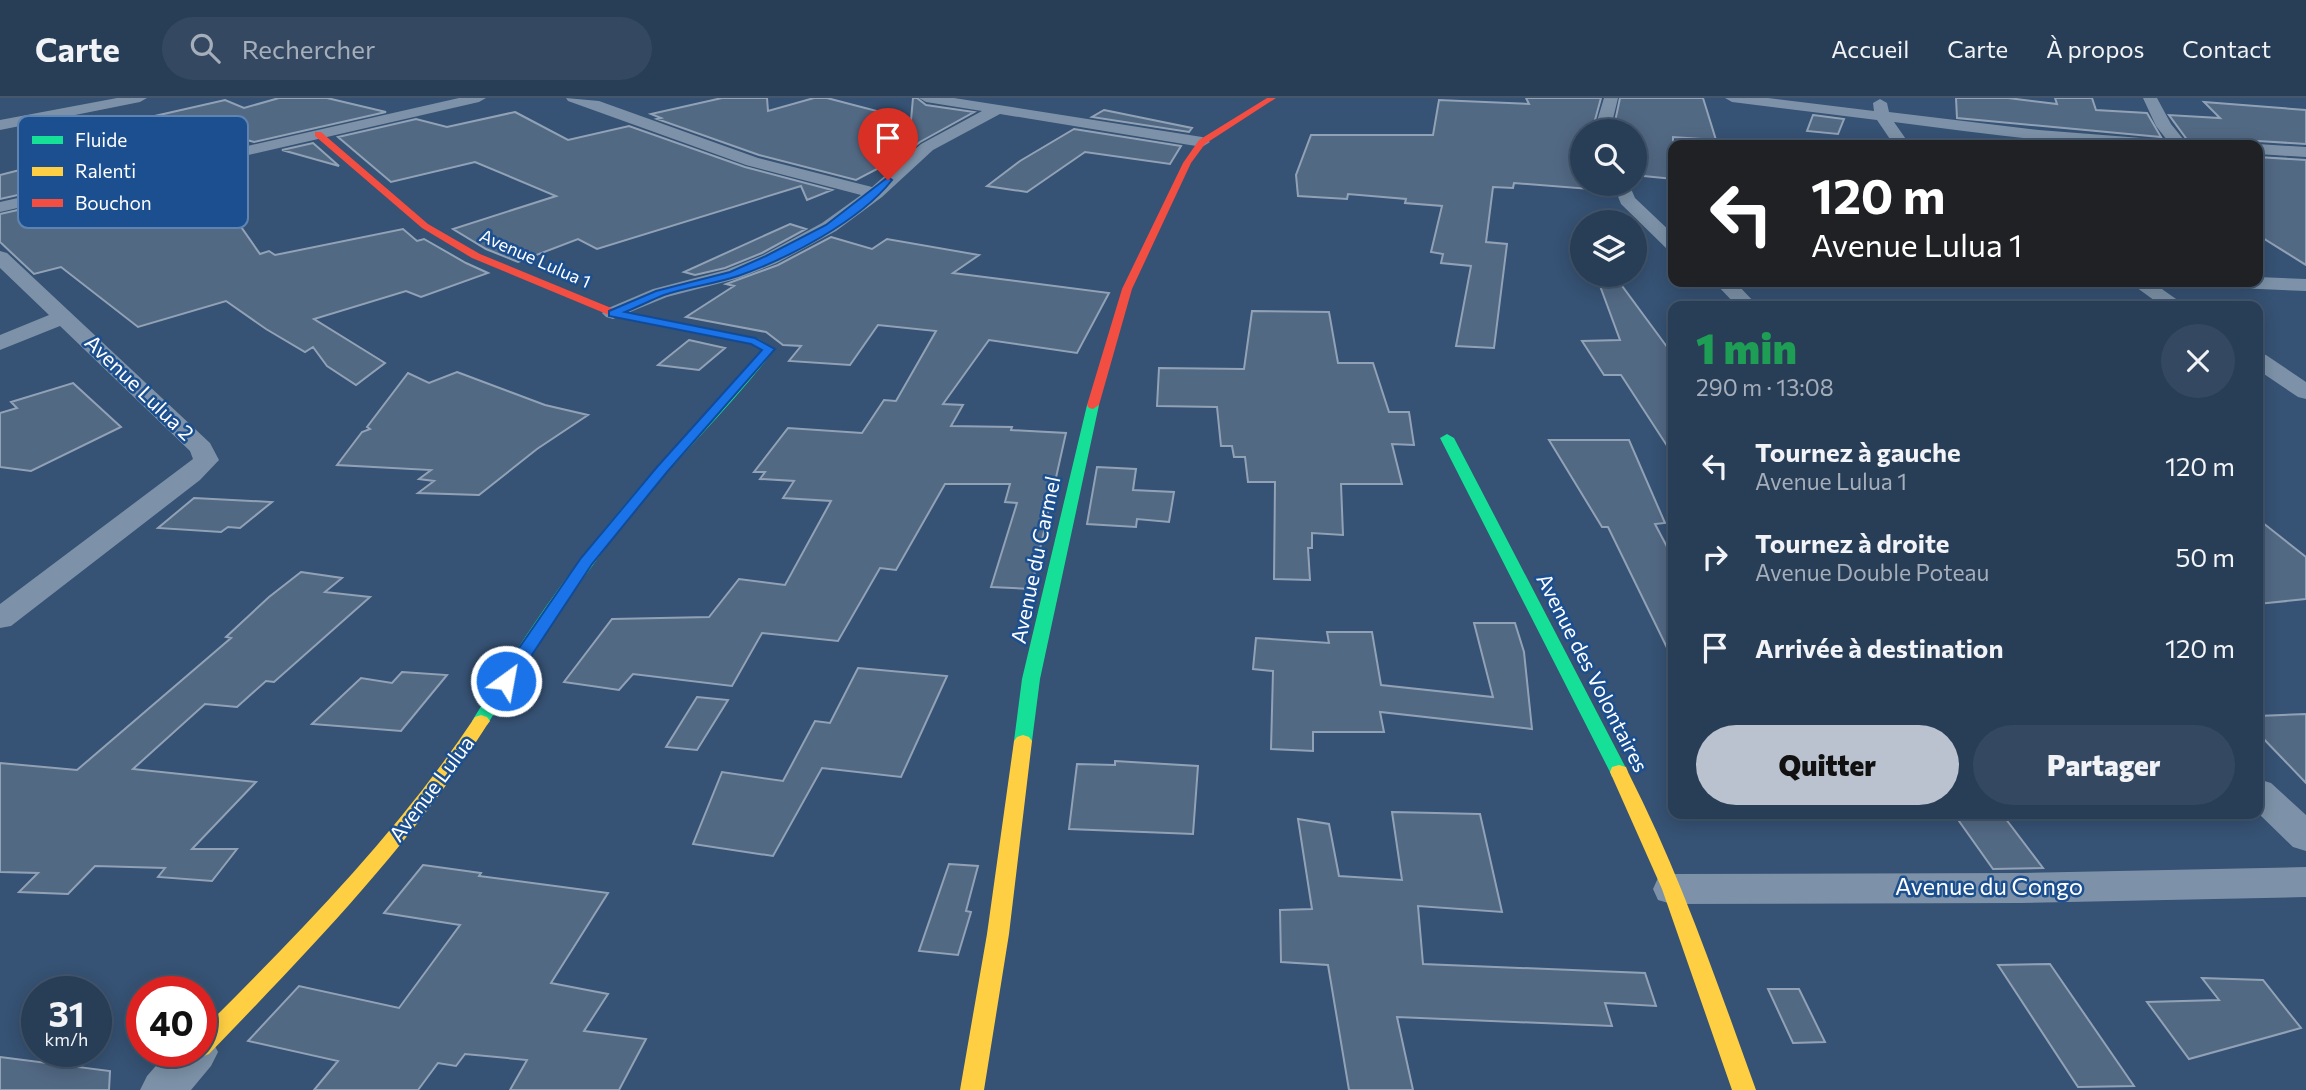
<!DOCTYPE html>
<html lang="fr">
<meta charset="utf-8">
<style>
body{margin:0;font-family:Commissioner,sans-serif;background:#344961;color:#f1f3f6;height:100vh;display:flex;flex-direction:column;font-size:26px;white-space:nowrap}
*{box-sizing:border-box;margin:0}
p{font-size:23px;color:#a5aeba}
.icon{flex:none;width:38px;height:38px;fill:none;stroke:currentColor;stroke-width:2;stroke-linecap:round;stroke-linejoin:round}
.map{position:relative;flex:1;overflow:hidden}
.sheet{position:absolute;left:1668px;top:203px;width:595px;height:518px;display:flex;flex-direction:column;background:#283e57;border-radius:14px;box-shadow:0 4px 18px #0003,0 0 0 2px #44576d}
.sheet>*{flex:none}
.guide{position:absolute;left:1668px;top:42px;width:595px;height:147px;border-radius:14px;box-shadow:0 4px 18px #0003,0 0 0 2px #44576d;background:#202124;color:#fff;overflow:hidden}
.controls{position:absolute;left:1570px;top:21px;display:grid;gap:14px}
.controls a{display:grid;place-items:center;width:77px;height:77px;border-radius:50%;background:#283e57;box-shadow:0 4px 18px #0003,0 0 0 2px #44576d;font-size:35px}
.speed{position:absolute;left:21px;top:878px;display:flex;gap:14px;font-size:35px;font-weight:700;text-align:center}
.speed>*{display:grid;place-content:center;width:91px;height:91px;border-radius:50%;background:#283e57;box-shadow:0 4px 18px #0003,0 0 0 2px #44576d;line-height:1}
.speed small{font-size:18px;font-weight:400}
.speed .limit{border:10px solid #d22;background:#fff;color:#111}
.pin{position:absolute;display:grid;place-items:center;width:60px;height:60px;color:#fff;margin:-72px -30px;border-radius:50% 50% 50% 0;rotate:-45deg;box-shadow:0 0 7px #0007}
.pin .icon{rotate:45deg}
.me{position:absolute;width:77px;margin:-38px;rotate:32deg;stroke-linejoin:round;filter:drop-shadow(0 0 5px #0008)}
.turn{display:flex;align-items:center;gap:24px;height:147px;padding:0 28px;font-size:32px}
.turn .icon{width:91px;height:91px;stroke-width:2.5}
.turn b{display:block;font-size:49px;line-height:60px}
.round{display:grid;place-items:center;flex:none;width:74px;height:74px;border-radius:37px;background:#344961}
.summary{display:flex;align-items:center;justify-content:space-between;height:119px;padding:0 28px}
h1{font-size:42px;font-weight:800;line-height:52px;color:#1e9e55}
.button{display:flex;gap:14px;margin-top:auto;padding:14px 28px}
.button a{flex:1;height:80px;border-radius:42px;background:#b9c2ce;color:#111;font-size:28px;font-weight:800;line-height:80px;text-align:center}
.button a+a{background:#344961;color:#f1f3f6}
ul{padding:0;list-style:none}
li{display:flex;align-items:center;gap:21px;height:91px;padding:0 28px}
li div{flex:1}
li b{display:block;font-size:26px}
li em{font-style:normal}
header{display:flex;align-items:center;gap:42px;box-sizing:border-box;height:98px;padding:0 35px;background:#283e57;border-bottom:2px solid #44576d}
header strong{font-size:33px}
nav{display:flex;gap:38px;margin-inline-start:auto;font-size:24px}
.search{width:490px;height:63px;background:#344961;display:flex;align-items:center;gap:18px;box-sizing:border-box;padding:0 24px;border-radius:38px;color:#a5aeba;font-size:26px}
.map>svg:first-child{display:block}
.building{fill:#526984;stroke:#92a2b6;stroke-width:2}
.lines{fill:none;stroke-linecap:round;stroke-linejoin:round}
.street{fill:#7d92a8;fill-rule:evenodd}
.fast{fill:#16e098;fill-rule:evenodd}
.slow{fill:#ffcf43;fill-rule:evenodd}
.jam{fill:#f24e42;fill-rule:evenodd}
.route{fill:#1a73e8;stroke:#114b97;stroke-width:2}
.labels{text-anchor:middle;stroke-width:5;stroke-linejoin:round;paint-order:stroke}
.far-street-label{font-size:18px;fill:#fff;stroke:#1b4f8f}
.street-label{font-size:21px;fill:#fff;stroke:#1b4f8f}
.near-street-label{font-size:24px;fill:#fff;stroke:#1b4f8f}
.key{fill:#1b4f8f;stroke:#5f84b1;stroke-width:2}
.key-label{font-size:19px;fill:#fff}
</style>
<header>
<strong>Carte</strong>
<div class="search"><svg class="icon" aria-label="search" viewBox="0 0 24 24"><circle cx="10" cy="10" r="6"/><path d="M15 15l6 6"/></svg>Rechercher</div>
<nav><a>Accueil</a><a>Carte</a><a>À propos</a><a>Contact</a></nav>
</header>
<div class="map">
<svg width="2306" height="992" viewBox="0 0 2306 992">
<rect width="100%" height="100%" fill="#365274"/>
<path class="building" d="M279 0H327L386 14 254 44 221 35 167 50 124 25 225 2 244 10Z
M722 0H767L768 13 814 0H827L911 22 913 0H917L926 7 974 14 920 44 904 57 856 82 759 57 657 21 661 20 651 16Z
M1526 0H1601L1592 33H1582V86H1600L1602 92 1514 85 1513 90 1493 89 1486 144 1507 146 1494 250 1456 248 1471 168 1441 165 1443 156 1431 154 1442 108 1405 105 1406 101 1348 96 1347 101 1298 98 1296 77 1311 37H1433L1439 2 1529 6Z
M1620 0H1703L1716 42 1673 39V81L1634 77V33H1613Z
M1956 0H2008L2057 6 2055 0H2092L2096 12 2147 15 2161 39 1957 20Z
M2204 4 2306 12V46L2258 43 2251 47H2191L2169 17 2220 20Z
M1104 12 1192 30 1189 34 1092 19Z
M515 14 568 42 629 28 745 69 832 92 807 102 801 88 597 151 578 141 518 164 486 151 453 131 556 98 475 64 391 84 338 39 416 21 447 29Z
M1813 17 1844 21 1838 36 1807 33Z
M1074 31 1181 48 1170 66 1085 54 1027 94 987 88 1020 63Z
M145 40 174 62 0 101V77Z
M313 45 339 68 282 52Z
M2258 59 2306 62V167L2258 137Z
M189 73 218 96 260 156 269 153 275 157 403 131 417 143 424 141 466 165 488 175 421 199 406 193 314 221 385 265 356 287 327 268 313 249 305 254 266 231 226 203 138 229 61 169 34 176 0 144V116Z
M790 126 806 131 762 155 725 170 695 177 684 174Z
M831 139 872 151 887 141 979 157 953 175 1109 195 1077 255 989 242 943 306 963 307 951 328 1012 329 1011 332 1066 335 1031 491 991 489 1017 405 1005 404 1010 386H945L896 472 880 470 838 543 762 535 732 588 633 576 619 592 564 584 612 521 709 519 739 481 785 487 831 403 783 400 794 383 760 381 765 374H754L788 330 862 335 884 302 896 303 936 233 878 227 850 267 789 263 801 248 783 247 766 234 686 219 734 188 726 186 778 167Z
M1596 177H1614L1673 257V357L1621 277H1604L1582 243 1620 242Z
M1252 213 1329 214 1338 265H1373L1389 314H1409L1414 347 1392 346 1402 386H1341L1343 437 1312 435V450H1308L1310 482 1274 481 1275 384H1248L1245 359H1234L1232 348H1221L1217 309 1157 308 1159 270 1244 271Z
M689 242 725 250 699 272 658 267Z
M457 274 545 307 588 317 537 351 479 397 418 395 434 383 419 381 431 372 337 367 362 334 370 331 367 329 408 275 429 285Z
M73 285 121 329 31 373 0 369V315L17 310 11 304Z
M1549 342H1629L1665 425 1655 426 1673 460V562L1608 429H1602Z
M1097 369 1136 371 1133 392 1174 394 1169 424 1137 421 1136 429 1087 426Z
M194 400 272 404 240 430 228 429 221 434 158 430Z
M2258 421 2306 459V501L2258 506Z
M301 474 342 480 325 494 370 499 274 584 266 583 237 609 205 606 133 671 256 684 192 751H237L212 783 158 779 165 770 95 768 68 796 19 794 38 775 0 774V665L77 672 231 540 226 539 269 499Z
M1474 525H1515L1524 554 1532 631 1380 614 1384 634H1313V653L1271 651 1273 573 1253 571 1256 540 1329 545 1327 534H1372L1381 587 1493 599Z
M858 570 947 578 901 679 822 670 773 758 693 746 722 674 783 683 815 623 830 625Z
M402 574 447 577 401 633 312 626 361 580 392 585Z
M697 599 728 602 697 652 666 649Z
M2306 616V685L2258 635V618Z
M1115 663 1198 668 1193 736 1069 731 1077 666 1115 667Z
M1392 714 1480 716 1502 814 1418 808 1423 866 1645 875 1656 908 1605 905 1612 928 1397 919 1413 992H1349L1328 867 1281 864 1280 812 1312 811 1298 721 1329 726 1339 778 1402 782Z
M1954 716H2002L2043 770 1993 771Z
M949 766 978 768 966 813 971 814 958 857 919 853Z
M423 767 481 775 479 778 608 795 551 885 608 896 584 933 646 941 619 992H510L527 962 465 956 456 968 438 965 418 992H314L338 963 248 943 299 888 399 910 460 827 384 815Z
M2050 866 2134 988 2078 989 1998 867Z
M2202 880 2263 882 2301 930 2189 961 2147 904 2219 902Z
M1768 891H1799L1825 944 1793 945Z
M0 959 110 973 109 992H0Z"/>
<g class="lines">
<path class="street" d="M117 0H147L140 4 0 32V22Z
M459 0H486L479 4 0 114V104Z
M566 0 599 3 758 60 872 89 921 46 982 13 926 4 919 0H954L1202 39 1210 44 1202 49 1000 16 933 52 882 99 836 133 777 165 740 180 667 199 613 221 606 219 602 215 606 211 653 191 726 172 763 157 822 125 861 97 746 67 568 3Z
M1604 0H1618L1610 33H1594Z
M1725 0H1768L1874 13 1873 5 1880 1 1887 5 1889 14 2039 32 2167 42 2156 28 2143 0H2157L2171 26 2188 47C2090 52 1991 36 1894 24L1910 47H1894L1877 22 1732 4Z
M2258 46 2306 49V59L2258 56V47H2254Z
M1613 86H1629L1635 100 1673 136V152L1666 150 1621 106Z
M0 153 7 155 210 345 219 362 200 382 11 528 0 530V506L193 361 190 353 60 228 0 252V237L49 217 0 170Z
M2258 179 2306 181V193L2236 190 2229 188 2226 184H2258Z
M1714 184H1735L1758 208H1737Z
M2129 184H2152L2186 208H2162Z
M2258 255 2266 257 2306 284V301L2298 299 2258 272Z
M2258 681 2271 685 2306 717V753L2293 749 2258 715Z
M2306 769V799L2021 805 1672 806 1658 802 1653 791 1658 780 1672 776 2021 775Z
M201 936 211 940 218 954 211 968 191 992H140L147 978 168 954H201Z"/>
<path class="fast" d="M720 233 759 241 775 251C732 307 680 357 635 412 580 480 533 553 487 627H475L472 623C506 567 542 511 583 458 639 386 701 320 762 252L751 246 716 238V234Z
M1093 303 1099 307 1040 581 1032 643 1029 647H1017L1014 643 1022 581 1087 307Z
M1447 336 1454 340 1628 674 1626 679H1612L1610 674 1440 340Z"/>
<path class="slow" d="M481 617 487 619 490 623 487 627C409 750 309 852 209 956L201 959 193 956 192 954H201V933C300 834 397 736 475 619Z
M1023 637 1029 639 1032 643 1009 836 984 992H960L987 836 1014 643 1017 639Z
M1619 667 1626 669 1628 674C1680 776 1717 884 1756 992H1732L1662 791 1610 674 1612 669Z"/>
<path class="jam" d="M1267 0H1276L1205 46 1191 65 1132 191 1099 307 1093 311 1089 310 1087 307 1122 191 1183 65 1199 42Z
M315 34H321L428 126 480 156 616 212 720 233 726 236 720 239 609 217 472 160 422 130 315 38Z"/>
</g>
<path class="route" d="M888 79 892 82C860 123 787 161 738 178 714 186 688 189 664 197 651 202 638 209 625 214L755 240 775 251 667 374 592 466 512 587H499L497 583 499 579 581 460 657 369 762 252 751 246 609 218V213L656 193 730 174 766 158 826 127Z"/>
<g class="labels">
<g class="far-street-label">
<text transform="translate(535 161) rotate(24)" y="6">Avenue Lulua 1</text>
</g>
<g class="street-label">
<text transform="translate(139 290) rotate(44)" y="7">Avenue Lulua 2</text>
<text transform="translate(1036 462) rotate(-78)" y="7">Avenue du Carmel</text>
<text transform="translate(1592 575) rotate(63)" y="7">Avenue des Volontaires</text>
<text transform="translate(432 691) rotate(-53)" y="7">Avenue Lulua</text>
</g>
<g class="near-street-label">
<text x="1989" y="797">Avenue du Congo</text>
</g>
</g>
<rect x="18" y="18" width="230" height="112" rx="10" class="key"/>
<rect x="32" y="38" width="31" height="8" fill="#16e098"/>
<rect x="32" y="69" width="31" height="9" fill="#ffcf43"/>
<rect x="32" y="101" width="31" height="8" fill="#f24e42"/>
<g class="key-label">
<text x="75" y="49">Fluide</text>
<text x="75" y="80">Ralenti</text>
<text x="75" y="112">Bouchon</text>
</g>
</svg>
<div class="controls">
<a><svg class="icon" aria-label="search" viewBox="0 0 24 24"><circle cx="10" cy="10" r="6"/><path d="M15 15l6 6"/></svg></a>
<a><svg class="icon" aria-label="layers" viewBox="0 0 24 24"><path d="M12 4l9 5-9 5-9-5zM3 14l9 5 9-5"/></svg></a>
</div>
<div class="speed"><div>31<small>km/h</small></div><div class="limit">40</div></div>
<div class="pin" style="left:888px;top:82px;background:#d93025"><svg class="icon" aria-label="arrive" viewBox="0 0 24 24"><path d="M6 21V4h12l-3 4 3 4H6"/></svg></div>
<svg class="me" style="left:506px;top:583px" viewBox="-20 -20 40 40"><circle r="17" fill="#1a73e8" stroke="#fff" stroke-width="3"/><path d="M0-11L8 9 0 5-8 9z" fill="#fff"/></svg>
<div class="guide">
<div class="turn"><svg class="icon" aria-label="left" viewBox="0 0 24 24"><path d="M17 20v-9H6M10 6l-5 5 5 5"/></svg><div><b>120 m</b>Avenue Lulua 1</div></div>
</div>
<section class="sheet">
<div class="summary"><div><h1>1 min</h1><p>290 m · 13:08</p></div><a class="round"><svg class="icon" aria-label="close" viewBox="0 0 24 24"><path d="M6 6l12 12M18 6L6 18"/></svg></a></div>
<ul>
<li><svg class="icon" aria-label="left" viewBox="0 0 24 24"><path d="M17 20v-9H6M10 6l-5 5 5 5"/></svg><div><b>Tournez à gauche</b><p>Avenue Lulua 1</p></div><em>120 m</em></li>
<li><svg class="icon" aria-label="right" viewBox="0 0 24 24"><path d="M7 20v-9h11M14 6l5 5-5 5"/></svg><div><b>Tournez à droite</b><p>Avenue Double Poteau</p></div><em>50 m</em></li>
<li><svg class="icon" aria-label="arrive" viewBox="0 0 24 24"><path d="M6 21V4h12l-3 4 3 4H6"/></svg><div><b>Arrivée à destination</b></div><em>120 m</em></li>
</ul>
<div class="button"><a>Quitter</a><a>Partager</a></div>
</section>
</div>
